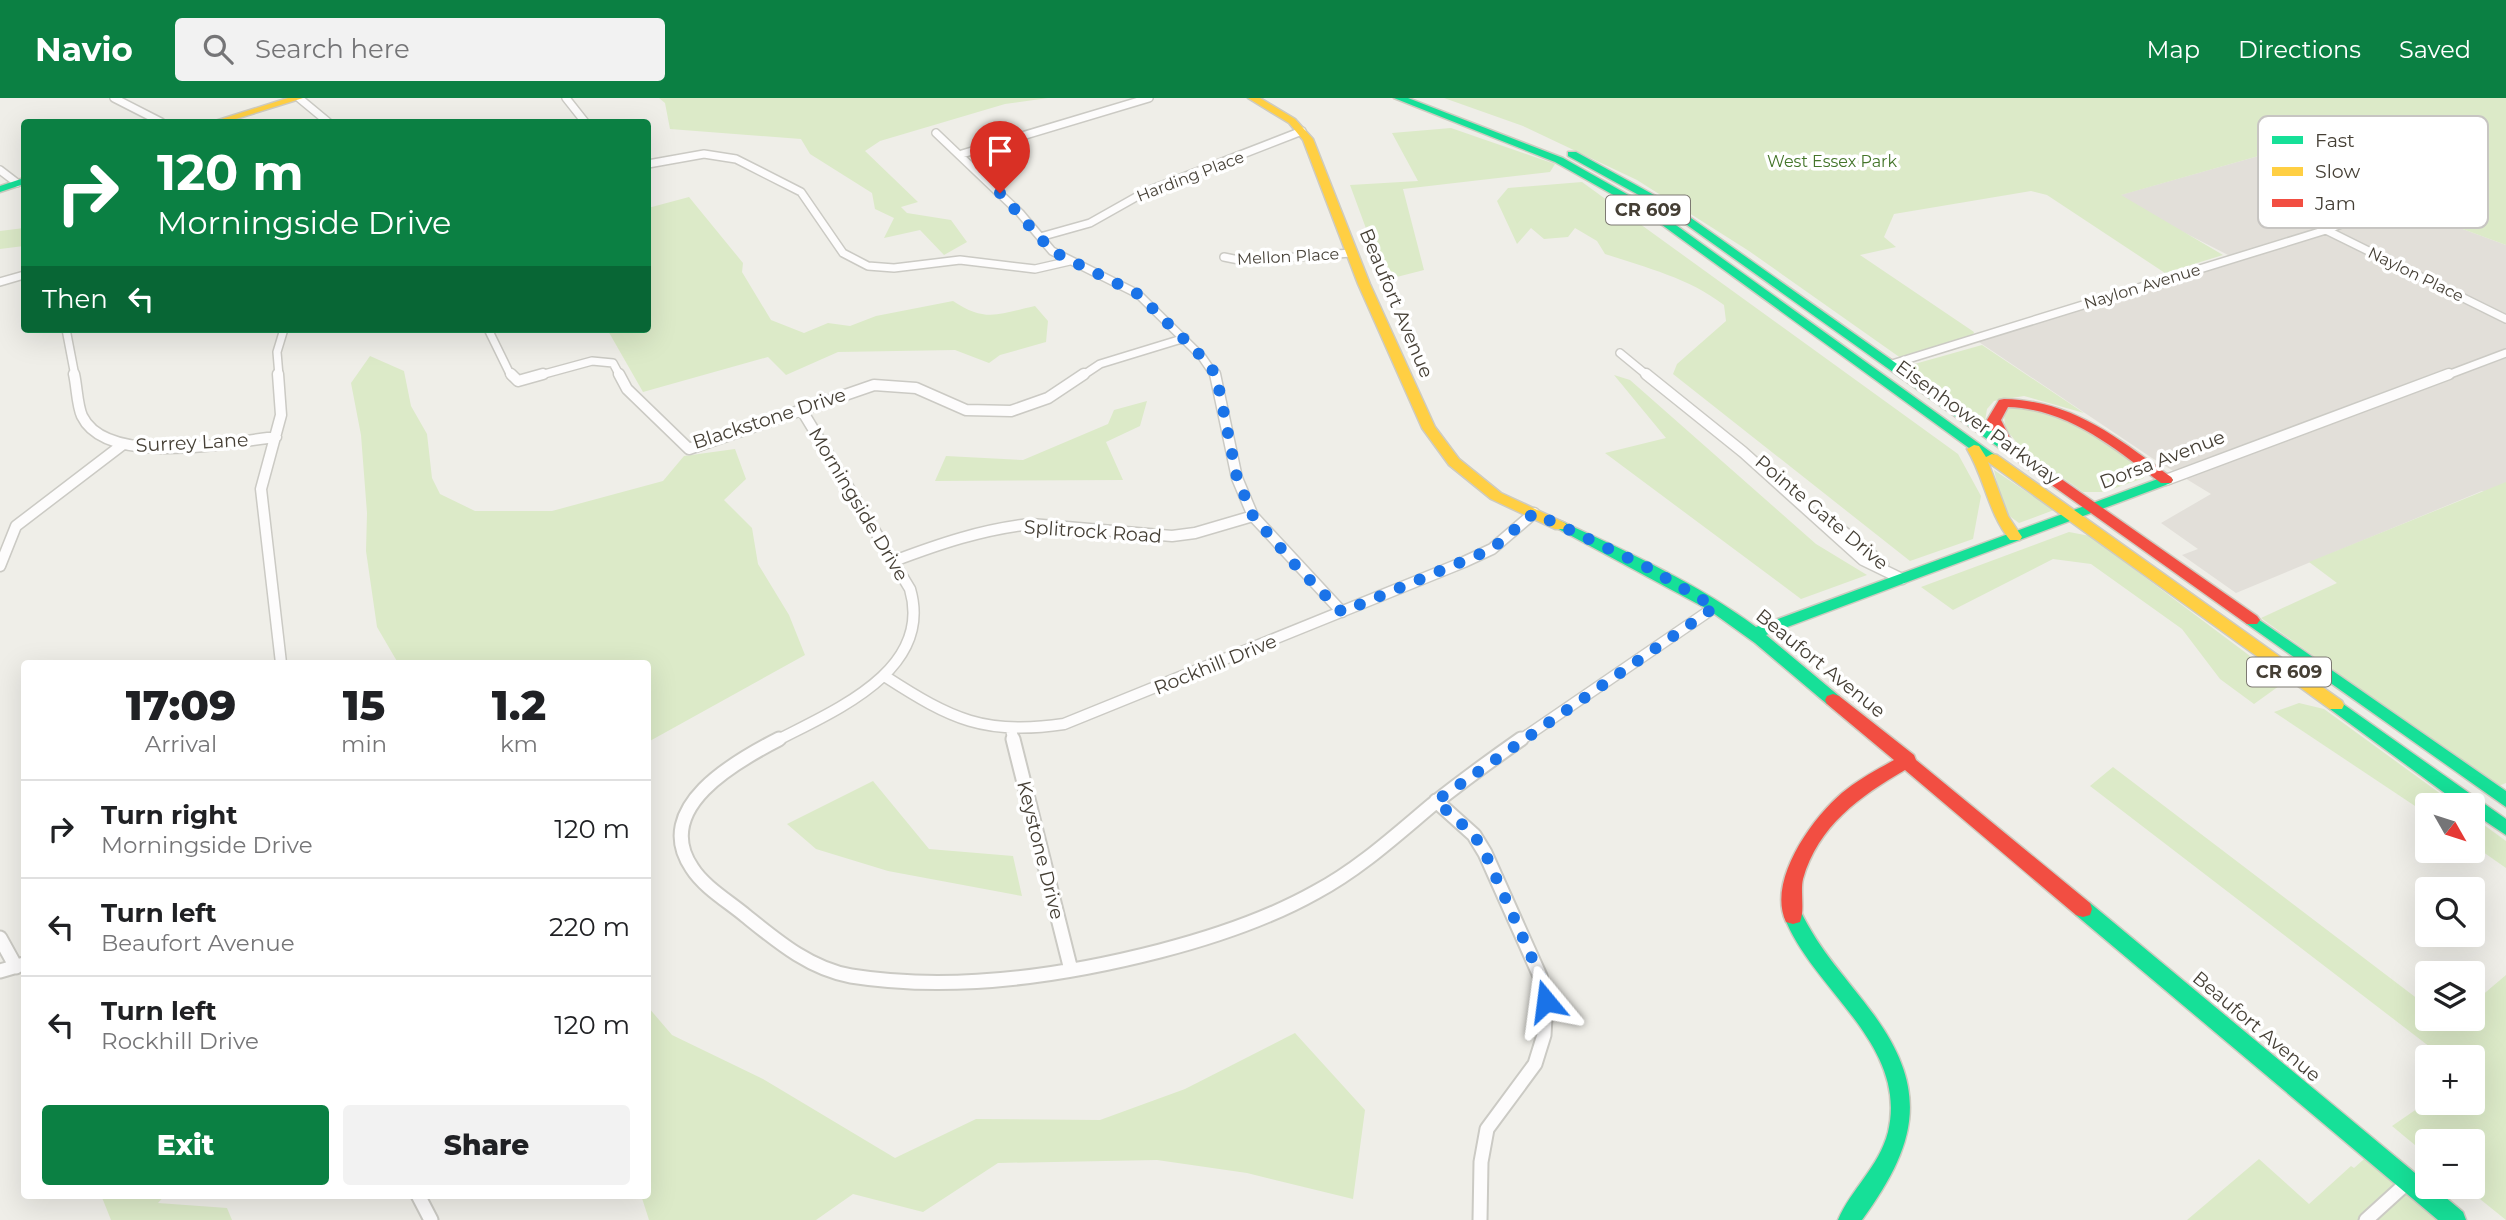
<!DOCTYPE html>
<meta charset="utf-8">
<style>
body{margin:0;font-family:Montserrat,sans-serif;background:#f2f2f2;color:#202124;height:100vh;display:flex;flex-direction:column;font-size:26px;white-space:nowrap}
*{box-sizing:border-box;margin:0}
p{font-size:23px;color:#757577}
.icon{flex:none;width:38px;height:38px;fill:none;stroke:currentColor;stroke-width:2;stroke-linecap:round;stroke-linejoin:round}
.map{position:relative;flex:1;overflow:hidden}
.drawer{position:absolute;left:21px;top:562px;width:630px;height:539px;display:flex;flex-direction:column;background:#fff;border-radius:7px;box-shadow:0 7px 28px #0002}
.drawer>*{flex:none}
.top-card{position:absolute;left:21px;top:21px;width:630px;height:214px;border-radius:7px;box-shadow:0 7px 28px #0002;background:#0b8043;color:#fff;overflow:hidden}
.needle{width:46px;rotate:129deg}
.tools{position:absolute;left:2415px;top:695px;display:grid;gap:14px}
.tools a{display:grid;place-items:center;width:70px;height:70px;border-radius:7px;background:#fff;box-shadow:0 7px 28px #0002;font-size:35px}
.pin{position:absolute;display:grid;place-items:center;width:60px;height:60px;color:#fff;margin:-72px -30px;border-radius:50% 50% 50% 0;rotate:-45deg;box-shadow:0 0 7px #0007}
.pin .icon{rotate:45deg}
.me{position:absolute;width:77px;margin:-38px;rotate:344deg;stroke-linejoin:round;filter:drop-shadow(0 0 5px #0008)}
.turn{display:flex;align-items:center;gap:24px;height:147px;padding:0 21px;font-size:32px}
.turn .icon{width:91px;height:91px;stroke-width:2.5}
.turn b{display:block;font-size:49px;line-height:60px}
.then{display:flex;align-items:center;height:66px;padding:0 21px;background:#0003;gap:14px;font-size:26px}
.eta{display:flex;justify-content:space-evenly;align-items:center;height:119px;text-align:center}
.eta b{font-size:42px;font-weight:800;line-height:49px}
.primary-button{display:flex;gap:14px;margin-top:auto;padding:14px 21px}
.primary-button a{flex:1;height:80px;border-radius:7px;background:#0b8043;color:#fff;font-size:28px;font-weight:800;line-height:80px;text-align:center}
.primary-button a+a{background:#f2f2f2;color:#202124}
ul{padding:0;list-style:none}
li{display:flex;align-items:center;gap:21px;height:98px;padding:0 21px;border-top:2px solid #e0e0e0}
li div{flex:1}
li b{display:block;font-size:26px}
li em{font-style:normal}
header{display:flex;align-items:center;gap:42px;box-sizing:border-box;height:98px;padding:0 35px;background:#0b8043;color:#fff}
header strong{font-size:33px}
nav{display:flex;gap:38px;margin-inline-start:auto;font-size:24px}
.search{width:490px;height:63px;background:#f2f2f2;display:flex;align-items:center;gap:18px;box-sizing:border-box;padding:0 24px;border-radius:7px;color:#757577;font-size:26px}
.map>svg:first-child{display:block}
.industrial{fill:#e2dfd9}
.green{fill:#dceac8}
.lines{fill:none;stroke-linecap:round;stroke-linejoin:round}
.street-far2-casing{stroke:#cbcac4;stroke-width:10}
.street-far1-casing{stroke:#cbcac4;stroke-width:13}
.street-casing{stroke:#cbcac4;stroke-width:17}
.fast-casing{stroke:#cecbc0;stroke-width:3}
.slow-casing{stroke:#cecbc0;stroke-width:3}
.jam-casing{stroke:#cecbc0;stroke-width:3}
.street-far2{stroke:#fdfcfc;stroke-width:7}
.street-far1{stroke:#fdfcfc;stroke-width:10}
.street{stroke:#fdfcfc;stroke-width:13}
.fast{fill:#16e098;fill-rule:evenodd}
.slow{fill:#ffcf43;fill-rule:evenodd}
.jam{fill:#f24e42;fill-rule:evenodd}
.route{stroke:#1a73e8;stroke-width:12;stroke-dasharray:0 21.6}
.labels{text-anchor:middle;stroke-width:7;stroke-linejoin:round;paint-order:stroke}
.far-park-label{font-size:16px;fill:#44752a;stroke:#fff}
.far-street-label{font-size:16px;fill:#453f35;stroke:#fff}
.shield{fill:#fff;stroke:#7d7972;stroke-width:2}
.shield-label{font-size:18px;font-weight:bold;fill:#453f35}
.street-label{font-size:19px;fill:#453f35;stroke:#fff}
.key{fill:#fff;stroke:#c7c5c2;stroke-width:2}
.key-label{font-size:19px;fill:#453f35}
</style>
<header>
<strong>Navio</strong>
<div class="search"><svg class="icon" aria-label="search" viewBox="0 0 24 24"><circle cx="10" cy="10" r="6"/><path d="M15 15l6 6"/></svg>Search here</div>
<nav><a>Map</a><a>Directions</a><a>Saved</a></nav>
</header>
<div class="map">
<svg width="2506" height="1122" viewBox="0 0 2506 1122">
<rect width="100%" height="100%" fill="#efeee8"/>
<path class="industrial" d="M2262 57 2506 147V401L2482 393 2236 495 2182 457 2198 451 2161 425 2211 396 2152 360 1973 240 2232 159 2144 114 2120 97Z"/>
<path class="green" d="M659 0H1048L1005 6 880 43 865 53 918 104 901 109 907 115 951 122 967 144 944 157 920 132 884 140 894 120 875 111 872 95 810 56 801 41 670 31 665 5Z
M1444 0H2506V147L2262 57 2121 97 2223 157 2165 175 2047 97 2031 93 1894 116 1884 139 1896 149 1860 157 1974 234 1971 242 1905 263 1749 153 1637 82 1523 28Z
M1451 30 1555 66 1550 74 1403 91 1424 172 1385 182 1350 87 1418 83 1392 35Z
M1582 84 1958 356 1981 398 1973 441 1910 463 1673 276 1677 266 1726 223 1724 207C1689 180 1647 170 1605 156L1597 143 1575 130 1568 139 1544 141 1531 130 1517 146 1497 103 1508 90Z
M689 99 743 165 742 174 771 222 804 235 828 225 850 228 876 218 953 203C986 225 999 216 1035 208L1048 223 1046 244 1000 257 989 265 955 252 838 254 786 277 768 259 643 294 607 231H648V110Z
M24 130V148L0 151V133Z
M1982 247 2084 315 2024 298 1994 303 1987 311 1985 323 1911 274V267Z
M370 258 404 273 411 308 427 336 432 380 440 396 475 413H552L663 383 684 358 735 351 746 381 724 402 752 430 758 466 789 517 805 557 648 644V565H398L377 529 366 453 367 415 361 337 351 285Z
M1614 277 1630 282 1816 446 1867 477 1801 501 1605 355 1666 340Z
M1147 303 1140 328 1106 344 1123 382 935 383 946 358 1023 362 1108 326 1114 312Z
M2015 307C2066 310 2102 342 2143 370L2144 380 2104 394H2083L2022 351 2005 330 2004 314Z
M1994 372 2054 412 2019 425 2004 414Z
M2506 384V685L2496 689 2261 520 2337 485 2309 464Z
M2069 434 2090 438 2270 573 2279 588 2254 606 2220 581 2182 531 2091 466 2053 461 1953 512 1921 489Z
M2299 605 2324 611 2456 707H2427V716L2274 614Z
M2113 669 2427 908V920H2473V905L2506 877V1122L2465 1089 2473 1088V1043H2427V1057L2392 1028 2427 1004H2473V959H2443L2090 688Z
M873 683 929 751 1013 758 1022 798 888 773 816 751 787 726Z
M2473 719 2506 743V770L2473 747Z
M648 909 672 937 763 981 895 1060 976 1021 1100 1022 1185 991 1295 935 1365 1012 1353 1101 1247 1075 1157 1062 998 1065 923 1114 853 1096 816 1122H649L641 1097H648Z
M2371 1055 2448 1122H2187L2259 1061 2309 1106 2351 1068 2354 1070Z
M101 1097H165L158 1105 227 1110 232 1122H111Z"/>
<g class="lines">
<g class="street-far2-casing">
<path id="street-far2" d="M114 0 161 24
M299 0 328 24
M566 0 585 24
M936 35 1020 115 1052 153 1138 196 1202 259 1215 278
M962 56 1149 0
M648 66 704 56 736 61 801 94 843 155 868 168 894 170 960 162 1035 171 1070 163
M0 72 17 85
M2326 132 2506 221
M1040 139 1090 125 1145 94 1302 33
M1224 159 1244 163 1351 155
M0 184 24 177
M66 231 75 278
M488 231 511 278
M1620 255 1648 278
M1892 266 2326 132 2390 107
M279 278 277 254 284 231
M537 278 592 263 613 265 620 278
M1082 278 1100 266 1185 240
M2445 278 2506 255"/>
</g>
<g class="street-far1-casing">
<path id="street-far1" d="M74 276C77 289 77 307 82 318 107 370 231 344 276 339
M278 276 281 317 261 391 281 565
M511 276 518 283 543 276
M619 276 627 291 689 351 874 287 916 290 966 312 1011 313 1048 300 1084 276
M1215 276 1237 380 1253 418 1342 514
M1646 276 1743 354 1863 462 1902 481
M2166 382 2449 276
M1822 416 1883 466
M894 463C939 446 983 431 1031 426L1172 438 1195 435 1253 418
M0 468 16 428 122 347
M886 579C951 621 985 638 1064 626L1464 464 1492 451 1534 415
M1011 632 1014 643
M776 643C833 613 934 573 910 491L801 311
M1519 643 1715 509"/>
</g>
<g class="street-casing">
<path id="street" d="M779 641C736 663 651 710 692 770 704 789 728 803 746 818 777 843 810 871 851 878 951 894 1063 878 1160 853 1214 839 1268 821 1316 794 1359 771 1395 738 1432 707 1461 684 1491 662 1521 641
M1013 641 1071 872
M1436 703 1474 737 1485 755 1540 878 1546 903 1544 937 1535 966 1487 1031 1481 1064 1480 1122
M0 840 16 869
M0 873 24 866
M418 1097 431 1122
M2366 1122 2409 1083"/>
</g>
<g class="fast-casing">
<path id="fast" d="M1394 0H1408L1563 60 1655 112 1999 360 1997 363H1987L1647 116 1555 64Z
M1568 54H1576L1674 108 2013 348 2011 351H2001L1666 112 1568 58Z
M24 80V86L0 94V88Z
M2166 378 2171 379 2173 382 2171 385 1766 537 1839 598 1841 602 1839 606H1827L1755 545 1709 512 1553 428 1560 423 1565 425C1630 455 1698 486 1756 529Z
M2252 517 2506 693V709L2247 526 2244 522 2247 518Z
M2336 601 2506 721V737L2473 715V707H2461L2330 611 2328 607 2330 603Z
M2083 803 2090 805 2427 1085V1088H2432L2463 1114 2466 1122H2438L2076 817 2074 811 2076 805Z
M1793 810 1800 812C1820 854 1847 880 1874 917 1931 995 1915 1049 1862 1122H1838C1851 1091 1879 1069 1888 1034 1909 946 1811 891 1784 818L1786 812Z"/>
</g>
<g class="slow-casing">
<path id="slow" d="M288 0H303L226 24H212Z
M1248 0H1260L1295 21 1313 41 1370 186 1435 329 1459 361 1501 395 1565 425 1567 428 1565 431H1555L1491 401 1449 367 1422 330 1358 186 1303 42 1289 25Z
M1974 347 1979 348 1986 359 1992 356 1997 357 2342 603 2344 607 2342 611H2330L1988 364 2008 418 2022 439 2020 442H2010C1988 415 1985 381 1967 351Z"/>
</g>
<g class="jam-casing">
<path id="jam" d="M2004 301C2074 303 2117 340 2171 379L2173 382 2171 385H2161C2114 350 2069 311 2008 309L2001 322 2014 348 2257 518 2260 522 2257 526H2247L2001 351 1987 322 1999 302Z
M1833 596 1839 598 1914 657 1916 662 2090 805 2092 811 2090 817 2083 819 2076 817 1905 672C1860 698 1818 728 1803 781 1800 794 1805 812 1800 824L1793 826 1786 824C1766 782 1815 715 1847 691 1861 680 1878 671 1894 662L1827 606 1825 602 1827 598Z"/>
</g>
<use href="#street-far2" class="street-far2"/>
<use href="#street-far1" class="street-far1"/>
<use href="#street" class="street"/>
<use href="#fast" class="fast"/>
<use href="#slow" class="slow"/>
<use href="#jam" class="jam"/>
</g>
<g class="lines">
<path class="route" d="M1000 95 1052 153 1138 196 1202 259 1214 274 1219 291 1237 380 1253 418 1297 469 1342 514 1492 451 1534 415 1645 468 1715 509 1436 703 1474 737 1485 755 1540 878 1546 903"/>
</g>
<g class="labels">
<g class="far-park-label">
<text x="1832" y="69">West Essex Park</text>
</g>
<g class="far-street-label">
<text transform="translate(1190 78) rotate(-21)" y="6">Harding Place</text>
<text transform="translate(1288 158) rotate(-3)" y="6">Mellon Place</text>
<text transform="translate(2416 176) rotate(26)" y="6">Naylon Place</text>
<text transform="translate(2142 188) rotate(-17)" y="6">Naylon Avenue</text>
</g>
<g class="shield">
<rect x="1606" y="97.5" width="84" height="29" rx="5"/>
<rect x="2247" y="559.5" width="84" height="29" rx="5"/>
</g>
<g class="shield-label">
<text x="1648" y="118">CR 609</text>
<text x="2289" y="580">CR 609</text>
</g>
<g class="street-label">
<text transform="translate(1397 205) rotate(67)" y="7">Beaufort Avenue</text>
<text transform="translate(769 320) rotate(-18)" y="7">Blackstone Drive</text>
<text transform="translate(1978 324) rotate(36)" y="7">Eisenhower Parkway</text>
<text transform="translate(192 344) rotate(-3)" y="7">Surrey Lane</text>
<text transform="translate(2162 361) rotate(-21)" y="7">Dorsa Avenue</text>
<text transform="translate(859 406) rotate(59)" y="7">Morningside Drive</text>
<text transform="translate(1822 414) rotate(40)" y="7">Pointe Gate Drive</text>
<text transform="translate(1093 433) rotate(4)" y="7">Splitrock Road</text>
<text transform="translate(1821 565) rotate(39)" y="7">Beaufort Avenue</text>
<text transform="translate(1215 566) rotate(-22)" y="7">Rockhill Drive</text>
<text transform="translate(1041 752) rotate(76)" y="7">Keystone Drive</text>
<text transform="translate(2257 928) rotate(40)" y="7">Beaufort Avenue</text>
</g>
</g>
<rect x="2258" y="18" width="230" height="112" rx="10" class="key"/>
<rect x="2272" y="38" width="31" height="8" fill="#16e098"/>
<rect x="2272" y="69" width="31" height="9" fill="#ffcf43"/>
<rect x="2272" y="101" width="31" height="8" fill="#f24e42"/>
<g class="key-label">
<text x="2315" y="49">Fast</text>
<text x="2315" y="80">Slow</text>
<text x="2315" y="112">Jam</text>
</g>
</svg>
<div class="tools">
<a><svg class="needle" viewBox="-14 -14 28 28"><path d="M0-13l5 13h-10z" fill="#e53935"/><path d="M0 13l5-13h-10z" fill="#757577"/></svg></a>
<a><svg class="icon" aria-label="search" viewBox="0 0 24 24"><circle cx="10" cy="10" r="6"/><path d="M15 15l6 6"/></svg></a>
<a><svg class="icon" aria-label="layers" viewBox="0 0 24 24"><path d="M12 4l9 5-9 5-9-5zM3 14l9 5 9-5"/></svg></a>
<a>+</a>
<a>−</a>
</div>
<div class="pin" style="left:1000px;top:95px;background:#d93025"><svg class="icon" aria-label="arrive" viewBox="0 0 24 24"><path d="M6 21V4h12l-3 4 3 4H6"/></svg></div>
<svg class="me" style="left:1546px;top:903px" viewBox="-20 -20 40 40"><path d="M0-17L14 15 0 8-14 15z" fill="#1a73e8" stroke="#fff" stroke-width="4"/></svg>
<div class="top-card">
<div class="turn"><svg class="icon" aria-label="right" viewBox="0 0 24 24"><path d="M7 20v-9h11M14 6l5 5-5 5"/></svg><div><b>120 m</b>Morningside Drive</div></div>
<div class="then">Then<svg class="icon" aria-label="left" viewBox="0 0 24 24"><path d="M17 20v-9H6M10 6l-5 5 5 5"/></svg></div>
</div>
<section class="drawer">
<div class="eta">
<div><b>17:09</b><p>Arrival</p></div>
<div><b>15</b><p>min</p></div>
<div><b>1.2</b><p>km</p></div>
</div>
<ul>
<li><svg class="icon" aria-label="right" viewBox="0 0 24 24"><path d="M7 20v-9h11M14 6l5 5-5 5"/></svg><div><b>Turn right</b><p>Morningside Drive</p></div><em>120 m</em></li>
<li><svg class="icon" aria-label="left" viewBox="0 0 24 24"><path d="M17 20v-9H6M10 6l-5 5 5 5"/></svg><div><b>Turn left</b><p>Beaufort Avenue</p></div><em>220 m</em></li>
<li><svg class="icon" aria-label="left" viewBox="0 0 24 24"><path d="M17 20v-9H6M10 6l-5 5 5 5"/></svg><div><b>Turn left</b><p>Rockhill Drive</p></div><em>120 m</em></li>
</ul>
<div class="primary-button"><a>Exit</a><a>Share</a></div>
</section>
</div>
